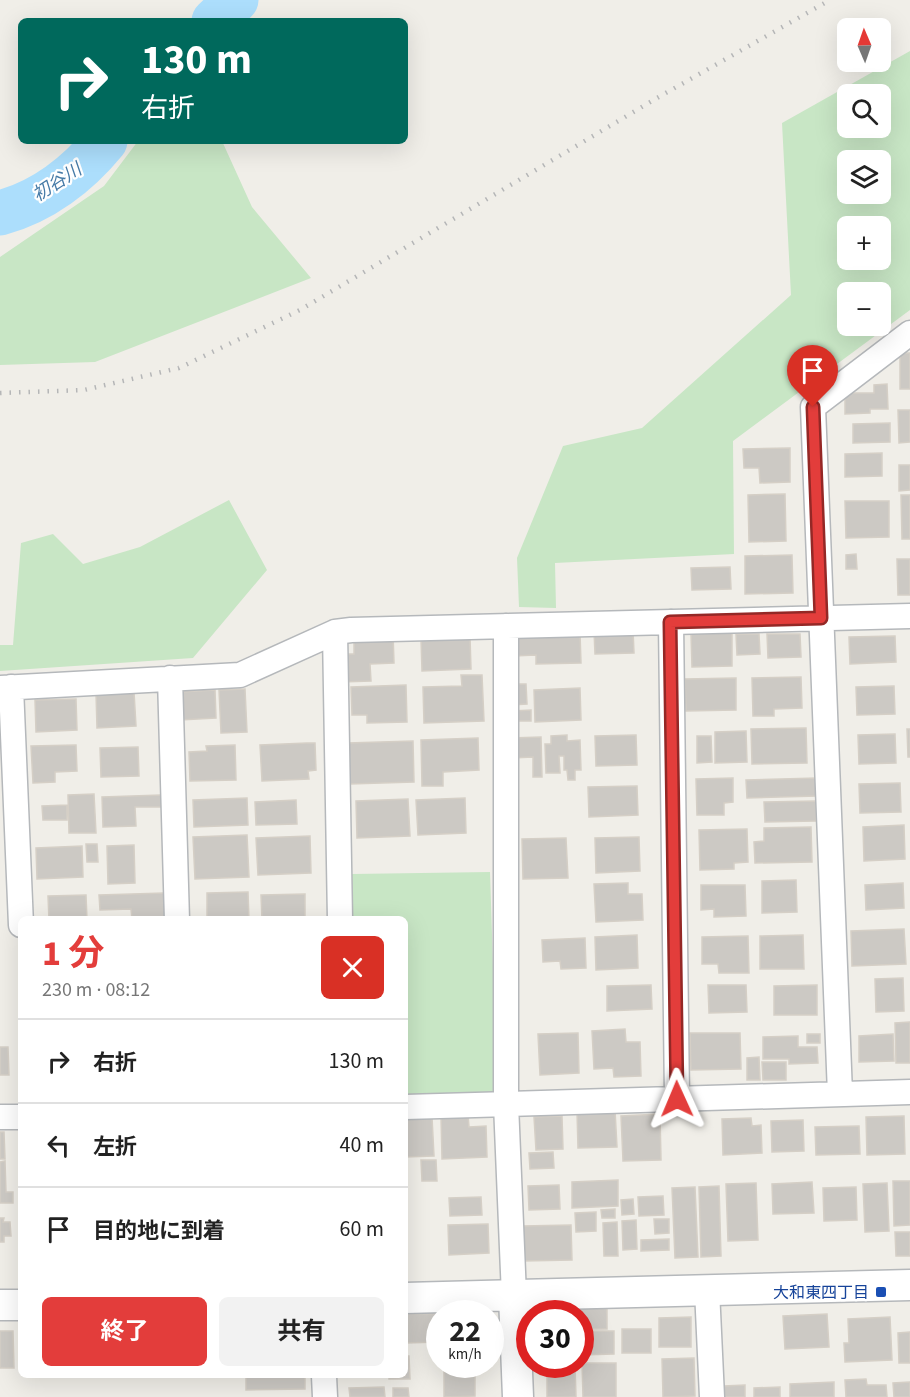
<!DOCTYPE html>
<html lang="ja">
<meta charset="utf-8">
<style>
body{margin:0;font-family:"Source Sans 3","Noto Sans JP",sans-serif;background:#f2f2f2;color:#222;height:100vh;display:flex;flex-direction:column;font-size:22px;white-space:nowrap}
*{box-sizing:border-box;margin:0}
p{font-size:20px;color:#767676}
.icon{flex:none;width:33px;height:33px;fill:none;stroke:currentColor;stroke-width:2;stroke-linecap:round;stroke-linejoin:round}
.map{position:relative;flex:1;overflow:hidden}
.details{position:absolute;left:18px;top:916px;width:390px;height:462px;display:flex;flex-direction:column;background:#fff;border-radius:9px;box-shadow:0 6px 24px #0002}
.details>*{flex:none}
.guide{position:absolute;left:18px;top:18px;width:390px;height:126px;border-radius:9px;box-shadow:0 6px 24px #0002;background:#00695c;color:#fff;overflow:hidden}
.needle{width:39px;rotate:358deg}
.buttons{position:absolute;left:837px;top:18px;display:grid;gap:12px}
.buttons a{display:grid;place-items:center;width:54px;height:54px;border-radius:9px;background:#fff;box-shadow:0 6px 24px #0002;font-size:30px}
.speed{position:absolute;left:426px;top:1300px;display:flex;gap:12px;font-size:30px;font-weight:700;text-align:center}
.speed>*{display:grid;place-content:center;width:78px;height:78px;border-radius:50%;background:#fff;box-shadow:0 6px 24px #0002;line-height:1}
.speed small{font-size:15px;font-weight:400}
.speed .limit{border:9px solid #d22;background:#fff;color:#111}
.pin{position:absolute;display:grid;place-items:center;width:51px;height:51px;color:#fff;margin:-62px -26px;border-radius:50% 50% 50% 0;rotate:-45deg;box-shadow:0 0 6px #0007}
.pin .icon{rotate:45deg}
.me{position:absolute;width:66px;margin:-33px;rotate:359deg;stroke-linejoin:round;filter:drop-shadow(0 0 4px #0008)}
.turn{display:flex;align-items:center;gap:21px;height:126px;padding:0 24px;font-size:27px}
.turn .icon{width:78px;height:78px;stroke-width:2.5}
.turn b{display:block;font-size:42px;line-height:51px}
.round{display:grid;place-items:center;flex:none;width:63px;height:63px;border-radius:9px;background:#f2f2f2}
.summary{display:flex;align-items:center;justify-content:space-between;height:102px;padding:0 24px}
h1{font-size:36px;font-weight:700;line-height:45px;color:#e33d3b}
.button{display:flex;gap:12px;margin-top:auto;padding:12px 24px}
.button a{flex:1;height:69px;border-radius:9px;background:#e33d3b;color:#fff;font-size:24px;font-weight:700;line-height:69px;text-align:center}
.button a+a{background:#f2f2f2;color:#222}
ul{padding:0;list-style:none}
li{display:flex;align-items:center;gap:18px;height:84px;padding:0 24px;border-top:2px solid #e0e0e0}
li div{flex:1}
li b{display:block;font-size:22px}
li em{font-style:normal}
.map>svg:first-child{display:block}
.green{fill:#c8e6c5;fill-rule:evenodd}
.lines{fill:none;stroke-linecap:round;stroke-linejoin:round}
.river{stroke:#acdefc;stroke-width:45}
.building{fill:#ccc9c4;stroke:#d5cfc6;stroke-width:1.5}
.minor-casing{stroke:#b5b8bb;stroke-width:27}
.tertiary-casing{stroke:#b5b8bb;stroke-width:33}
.minor{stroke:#fff;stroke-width:24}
.tertiary{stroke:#fff;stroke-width:30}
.rail{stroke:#b5b6b7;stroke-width:4.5;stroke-dasharray:1.5 8;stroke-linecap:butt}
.route-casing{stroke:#942826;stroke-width:15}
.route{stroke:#e33d3b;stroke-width:10}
.transit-dot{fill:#1a4fb4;stroke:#fff;stroke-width:2}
.labels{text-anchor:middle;stroke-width:4.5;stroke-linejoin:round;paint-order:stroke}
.transit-label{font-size:16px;fill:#164399;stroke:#fff;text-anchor:end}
.water-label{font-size:18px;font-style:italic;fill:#457aa6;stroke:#fff}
</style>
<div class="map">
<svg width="910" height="1397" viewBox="0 0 910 1397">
<rect width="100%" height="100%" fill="#f0eee8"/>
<path class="green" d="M910 51V310L733 441 734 554 555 563 556 608 519 607 517 558 563 446 642 428 791 295 782 123ZM848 94H880V128H848ZM848 160H880V194H848ZM848 226H880V260H848ZM848 292H880V326H848Z
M138 141H222L252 207 311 278 95 362 0 365V257L104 186Z
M229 500 267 570 193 658 0 671V645H13L21 543 53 534 83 564 140 547Z
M490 872 497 1092 405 1094V920L353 919 352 874Z"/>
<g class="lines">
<path class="river" d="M214 21 236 0
M0 213C42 202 78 174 105 141"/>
</g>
<path class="building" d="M900 353H910V389H900Z
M887 384 888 409H870V413L845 414V393H874V385Z
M898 410H910V442L899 443Z
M890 423V442L853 443V424Z
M790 448V482L760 483 759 468H744L743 449Z
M882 453V476L845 477V454Z
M899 465H910V490L899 491Z
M785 494 786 541 749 542 748 495Z
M901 495H910V539H902Z
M845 501H889V537L846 538Z
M856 554 857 569H846V555Z
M792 555 793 593 745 594V556Z
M897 559H910V595H898Z
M730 567 731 589 692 590 691 568Z
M633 630 634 653 595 654 594 631Z
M393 633 394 663 370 664 371 681 341 682 340 654H354V635Z
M580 633 581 663 536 664V655L514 656 513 635Z
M732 633V666L692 667 691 634Z
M736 634H759L760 654 737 655Z
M767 634H800L801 657 768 658Z
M895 636 896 662 850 664 849 637Z
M470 637 471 669 422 671 421 639Z
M461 675H482L484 721 424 723 423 687 462 686Z
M801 677 802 708 774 709V716H753L752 678Z
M736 678V710L686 711 685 679Z
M511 684H526L527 704 511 705Z
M406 685 407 722 367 723V715H352L351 687Z
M894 686 895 714 857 715 856 687Z
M580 688 581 720 535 722 534 690Z
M245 689 247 732 221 733 219 690Z
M215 690 216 718 180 720 179 692Z
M134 692 136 726 97 728 96 693Z
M76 699 77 730 36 732 35 700Z
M531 710V721H512V711Z
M806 728 807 763 752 764 751 729Z
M907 729H910V757H908Z
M746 731 747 762 715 763V732Z
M895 734 896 763 859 764 858 735Z
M567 735V741L580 740 581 770H575V780H568L567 770H564V756H559L560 773H546L545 744H551V736Z
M636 735 637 765 596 766 595 736Z
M697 736H711L712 762 697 763Z
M541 737 542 777H533V757L512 758 511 738Z
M478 738 479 770 443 772V786H422L421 740Z
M413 741 414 782 350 784 348 743Z
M307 743H315L316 770 308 771 309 779 262 781 260 745Z
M76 745 77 771 55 772V782L33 783 31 746Z
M235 745 236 780 190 781 189 752 207 751 206 746Z
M138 747 139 776 101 777 100 748Z
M733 778V802L724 803V815H697L696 779Z
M817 778V796L747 798 746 780Z
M900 783 901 812 860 813 859 784Z
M637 786 638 815 589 817 588 787Z
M94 794 96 833H69L68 795Z
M161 795V807H135L136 826 103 827 102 797Z
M247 798 248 825 194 827 193 800Z
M465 798 466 833 418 835 416 800Z
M408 799 410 836 357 838 356 801Z
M296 800 297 824 256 825 255 802Z
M816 801V821L765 822 764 802Z
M67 805V820H43L42 806Z
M904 825 905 859 864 861 863 827Z
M811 827 812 862 755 863 754 842 764 841V828Z
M747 829 748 862 734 863V869L700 870 699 830Z
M247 835 249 877 195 879 193 837Z
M310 836 311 873 258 875 256 838Z
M639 837 640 871 596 873 595 838Z
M566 838 568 878 523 879 522 839Z
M86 844H97L98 862H87Z
M134 845 135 883 108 884 107 846Z
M82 846 83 877 37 879 36 848Z
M796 880 797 912 762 913V881Z
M628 883V894H642L643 920 596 922 594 884Z
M903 883 904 908 866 910 865 885Z
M701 885H745L746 916 714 917V909L701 910Z
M248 892 249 920H207V893Z
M164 893 165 920H132L131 909 100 910 99 895Z
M305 894V920H262L261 895Z
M86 895 87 920H49L48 896Z
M904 929 906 964 852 966 851 931Z
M637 935 638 968 596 970 595 937Z
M803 935 804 969H760V936Z
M748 936 749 973H719L718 964H702V937Z
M585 938 586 968 561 969 560 961 543 962 542 940Z
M903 978 904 1011 876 1012 875 979Z
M651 985 652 1009 607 1011V986Z
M708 985H746L747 1012 709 1013Z
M817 985V1015H774V986Z
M910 1022V1063H896L895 1023Z
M625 1029 626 1042H640L641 1076 614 1077 613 1068 594 1069 592 1031Z
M578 1033 579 1073 540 1075 538 1034Z
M690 1033H740L741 1069 691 1070Z
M807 1034H820V1043H807Z
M893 1034 894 1061 859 1062V1036Z
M798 1036V1047H817L818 1063 789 1064V1059H763V1037Z
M0 1047H8L9 1075H0Z
M759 1057 760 1080H747V1058Z
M762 1062H786V1080H763Z
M615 1110 617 1147 578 1148 577 1111Z
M660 1114 661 1160 623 1161 621 1116Z
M468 1115 469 1127 486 1126 487 1157 442 1159 441 1116Z
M562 1116 563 1149 536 1150 534 1117Z
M904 1116 905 1154 867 1155 866 1117Z
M432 1117 434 1156 405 1157V1118Z
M751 1118 752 1126 761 1125 762 1153 723 1155 722 1119Z
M803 1120 804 1151 772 1152 771 1121Z
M859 1126 860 1154 816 1155 815 1127Z
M0 1132H4L5 1159H0Z
M553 1152 554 1168 530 1169 529 1153Z
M421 1160H436L437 1181H422Z
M5 1161 6 1192H13V1203H0V1162Z
M618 1180V1206L572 1208V1182Z
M893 1181H910V1225L894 1226Z
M812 1182 814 1213 773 1214 772 1184Z
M756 1183 758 1240 728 1241 726 1184Z
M887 1183 889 1231 865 1232 863 1184Z
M559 1185 560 1209 529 1210 528 1186Z
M719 1186 721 1256 701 1257 699 1187Z
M695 1187 698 1257 675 1258 672 1188Z
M856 1187 857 1220 824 1221 823 1188Z
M663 1196 664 1215 639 1216 638 1197Z
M481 1197 482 1215 450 1216 449 1198Z
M633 1199 634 1214 622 1215 621 1200Z
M615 1209V1218H602L601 1210Z
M596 1212V1231L576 1232 575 1213Z
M0 1218H4L3 1222H10L11 1236H4V1242H0Z
M654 1219H669V1233L655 1234Z
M636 1220 637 1249 623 1250 622 1221Z
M617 1222 618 1256H604L603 1223Z
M488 1224 489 1253 449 1255 448 1225Z
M571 1225 572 1260 524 1261 523 1226Z
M895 1232H910V1256H896Z
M669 1239V1250L641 1251V1240Z
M560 1308H607V1329H580V1314H560Z
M461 1313 440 1314V1342L405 1343V1314Z
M827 1314 829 1347 785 1349 783 1316Z
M691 1317V1347H659V1318Z
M890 1317 892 1360 845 1362 844 1343H849L848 1319Z
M622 1329H651V1353H622Z
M0 1331H13L14 1368H0Z
M580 1331H614V1354L580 1355Z
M910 1332V1363H899L898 1333Z
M20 1333H21V1375Z
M405 1356H409L410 1379H389V1376H405Z
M694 1358 695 1396 663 1397 662 1359Z
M582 1363H616V1397H583Z
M441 1365H472V1367L441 1368Z
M547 1365H575L576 1397H547Z
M475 1370V1396L444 1397V1371Z
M246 1376H305V1389L246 1390Z
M866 1379 867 1385H886L887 1397H846L845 1380Z
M834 1382V1397H790V1384Z
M910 1382V1397H894L893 1383Z
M745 1385V1397H725L724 1386Z
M384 1387 385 1397H350L349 1388Z
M780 1387V1397H754V1388Z
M393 1388H408L409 1397H393Z"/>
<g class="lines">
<g class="minor-casing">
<path id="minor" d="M671 622 677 1099
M506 626V1104L514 1296
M335 632 340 920
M170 678 177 920
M11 687 21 925
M0 688 240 675 335 632 351 630 910 616
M840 1094 813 407 910 333
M405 1107 910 1092
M0 1117H21
M707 1290 712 1397
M324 1376 325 1397"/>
</g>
<g class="tertiary-casing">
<path id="tertiary" d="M514 1296 518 1397
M405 1298 910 1285
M0 1305H21"/>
</g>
<use href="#minor" class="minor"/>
<use href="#tertiary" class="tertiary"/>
<path class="rail" d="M0 393 84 390 179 368 300 310 657 98 830 0"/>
</g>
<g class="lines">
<g class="route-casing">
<path id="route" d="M677 1099 670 622 821 618 813 407"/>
</g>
<use href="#route" class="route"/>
</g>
<rect class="transit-dot" x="875" y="1286" width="12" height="12" rx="3"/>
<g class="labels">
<g class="transit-label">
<text x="869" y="1298">大和東四丁目</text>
</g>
<g class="water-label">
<text transform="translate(57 182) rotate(-33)" y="6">初谷川</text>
</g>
</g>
</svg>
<div class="buttons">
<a><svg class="needle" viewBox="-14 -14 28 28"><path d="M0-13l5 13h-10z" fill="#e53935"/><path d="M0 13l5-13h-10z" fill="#767676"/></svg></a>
<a><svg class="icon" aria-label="search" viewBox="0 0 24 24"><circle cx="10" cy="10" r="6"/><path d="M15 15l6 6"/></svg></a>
<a><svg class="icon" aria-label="layers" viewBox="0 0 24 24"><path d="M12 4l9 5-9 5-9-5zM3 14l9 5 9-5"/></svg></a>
<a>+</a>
<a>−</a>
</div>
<div class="speed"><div>22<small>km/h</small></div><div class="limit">30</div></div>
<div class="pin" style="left:813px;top:407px;background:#d93025"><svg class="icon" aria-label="arrive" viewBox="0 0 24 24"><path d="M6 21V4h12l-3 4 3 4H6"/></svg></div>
<svg class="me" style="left:677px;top:1099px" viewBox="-20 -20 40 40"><path d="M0-17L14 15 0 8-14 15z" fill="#e33d3b" stroke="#fff" stroke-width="4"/></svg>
<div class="guide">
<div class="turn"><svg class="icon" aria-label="right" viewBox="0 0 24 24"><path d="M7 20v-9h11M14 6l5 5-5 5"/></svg><div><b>130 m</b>右折</div></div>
</div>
<section class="details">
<div class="summary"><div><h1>1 分</h1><p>230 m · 08:12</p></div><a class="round" style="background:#d93025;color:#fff"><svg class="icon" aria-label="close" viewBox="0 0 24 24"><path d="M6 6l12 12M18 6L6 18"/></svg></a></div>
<ul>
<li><svg class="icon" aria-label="right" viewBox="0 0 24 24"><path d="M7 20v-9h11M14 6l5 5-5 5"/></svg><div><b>右折</b></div><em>130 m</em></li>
<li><svg class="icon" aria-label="left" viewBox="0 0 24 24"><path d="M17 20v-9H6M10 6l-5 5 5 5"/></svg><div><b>左折</b></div><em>40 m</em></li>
<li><svg class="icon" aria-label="arrive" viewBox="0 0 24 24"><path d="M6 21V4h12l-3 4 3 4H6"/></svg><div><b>目的地に到着</b></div><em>60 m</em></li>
</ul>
<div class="button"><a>終了</a><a>共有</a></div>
</section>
</div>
